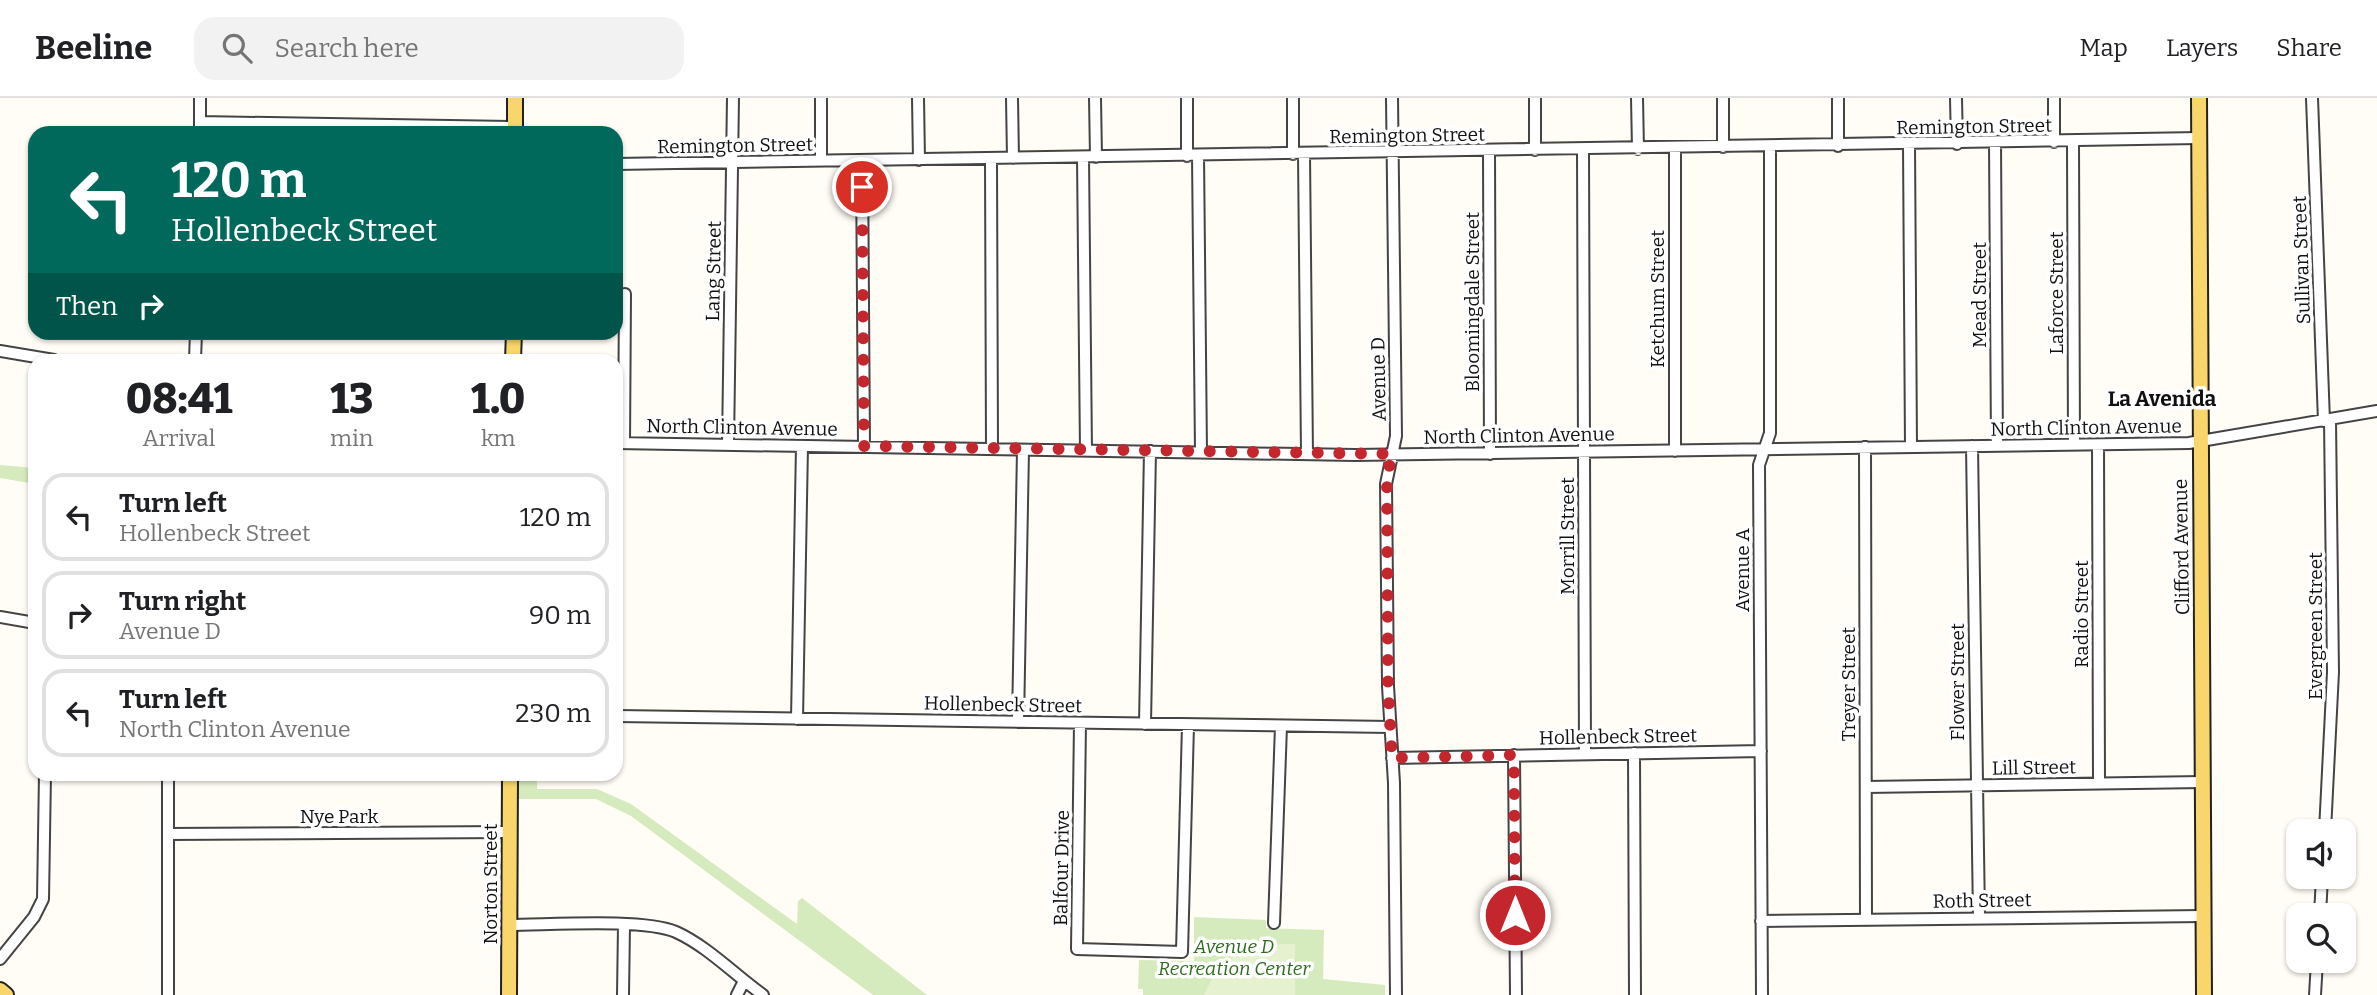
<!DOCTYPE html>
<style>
body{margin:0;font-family:Bitter,serif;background:#f2f2f2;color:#202124;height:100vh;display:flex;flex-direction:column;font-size:26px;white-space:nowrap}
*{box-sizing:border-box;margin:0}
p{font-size:23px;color:#757577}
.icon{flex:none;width:38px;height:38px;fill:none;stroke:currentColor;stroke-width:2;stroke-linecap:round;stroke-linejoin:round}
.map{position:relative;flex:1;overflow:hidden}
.sheet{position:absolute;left:28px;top:256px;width:595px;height:427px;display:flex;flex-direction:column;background:#fff;border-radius:21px;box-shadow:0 2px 5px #0004}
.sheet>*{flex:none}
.hud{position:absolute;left:28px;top:28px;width:595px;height:214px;border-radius:21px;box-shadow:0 2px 5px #0004;background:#00695c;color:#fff;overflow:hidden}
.fabs{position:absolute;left:2286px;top:721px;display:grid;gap:14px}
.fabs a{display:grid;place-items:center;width:70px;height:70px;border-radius:14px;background:#fff;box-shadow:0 2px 5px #0004;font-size:35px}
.pin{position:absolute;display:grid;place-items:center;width:60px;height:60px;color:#fff;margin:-30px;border:4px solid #fff;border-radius:50%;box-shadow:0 2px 7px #0007}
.me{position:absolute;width:77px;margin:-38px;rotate:0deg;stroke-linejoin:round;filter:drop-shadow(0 0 5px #0008)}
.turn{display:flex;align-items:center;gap:24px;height:147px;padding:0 28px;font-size:32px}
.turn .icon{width:91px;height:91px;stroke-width:2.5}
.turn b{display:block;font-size:49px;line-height:60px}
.then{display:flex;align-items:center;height:66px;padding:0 28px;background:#0003;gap:14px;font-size:26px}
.eta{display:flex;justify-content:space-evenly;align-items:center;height:119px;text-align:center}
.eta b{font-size:42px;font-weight:800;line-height:49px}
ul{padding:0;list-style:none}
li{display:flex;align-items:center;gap:21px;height:88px;margin:0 14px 10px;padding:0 14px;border:4px solid #e0e0e0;border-radius:21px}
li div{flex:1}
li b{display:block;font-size:26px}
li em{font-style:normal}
header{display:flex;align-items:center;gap:42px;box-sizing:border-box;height:98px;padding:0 35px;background:#fff;border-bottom:2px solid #e0e0e0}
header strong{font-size:33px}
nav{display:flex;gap:38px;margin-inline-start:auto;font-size:24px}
.search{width:490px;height:63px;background:#f2f2f2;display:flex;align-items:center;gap:18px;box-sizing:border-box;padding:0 24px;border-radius:21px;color:#757577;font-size:26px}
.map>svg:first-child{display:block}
.green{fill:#d5ebbd}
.pitch{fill:#e6f2cf}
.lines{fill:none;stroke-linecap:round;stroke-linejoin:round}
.minor-casing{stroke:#444;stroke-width:14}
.major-casing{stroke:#222;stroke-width:18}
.minor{stroke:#fff;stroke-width:10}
.major{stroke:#f9d66b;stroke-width:14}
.route{stroke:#c4262e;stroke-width:12;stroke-dasharray:0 21.6}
.labels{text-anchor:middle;stroke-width:7;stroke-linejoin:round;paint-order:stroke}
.street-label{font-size:19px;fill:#111;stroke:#fff}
.park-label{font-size:19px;font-style:italic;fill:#2f6b1f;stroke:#fff}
.neighbourhood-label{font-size:21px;font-weight:bold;fill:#111;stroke:#fff}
</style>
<header>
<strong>Beeline</strong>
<div class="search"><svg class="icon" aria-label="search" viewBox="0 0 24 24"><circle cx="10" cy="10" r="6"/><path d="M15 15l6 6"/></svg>Search here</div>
<nav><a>Map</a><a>Layers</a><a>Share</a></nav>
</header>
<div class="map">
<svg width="2377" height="897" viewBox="0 0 2377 897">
<rect width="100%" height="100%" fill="#fffdf5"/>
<path class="green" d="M0 367 35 370V386L0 380Z
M510 676H537V691H597L631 706 797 826 798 803 802 800 927 897H873L631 718 596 701H510Z
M1194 819 1266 822V830L1324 832 1323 881 1385 887V897H1143V891H1138L1139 862 1194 863Z"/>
<path class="pitch" d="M1254 846H1295V897H1204L1218 869Z"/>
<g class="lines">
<g class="minor-casing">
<path id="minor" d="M918 0 919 62
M1012 0 1013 60
M1095 0 1096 59
M1187 0V58
M1293 0V56
M1392 0 1396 338 1386 386 1388 588 1394 685 1396 897
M1535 0V52
M1637 0 1638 51
M1723 0V49
M1838 0V48
M1956 0 1957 46
M2054 0V44
M2312 0 2324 323
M200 24 515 29
M200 35V0
M2073 44 2074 347
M1995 45 1997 348
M1909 46 1911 349
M1675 50V353
M1583 51 1585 656
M1489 53 1490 356
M1304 56 1307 356
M1198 57 1201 354
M1083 59 1086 353
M991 61 992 351
M862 62 864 348
M821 63V0
M616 66 2199 40
M0 253 54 262
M195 262 196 234
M616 345 1355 357 2189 345 2377 313
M624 345 625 196
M728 347 733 0
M2098 347 2099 685
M1972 348 1979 819
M1865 349 1866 822
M0 519 35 525
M616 618 1390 629
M797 621 802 348
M1018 624 1023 352
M1080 625 1077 851 1182 854 1188 627
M1145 626 1150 353
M1634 655 1635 897
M1514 657 1516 897
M1392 660 1761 653
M1866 689 2203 684
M2325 733 2333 574 2330 322
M168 736 509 734
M2320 817 2322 779
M1761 823 2203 818
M1274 825 1281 628
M509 827C549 827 643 820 676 834 707 848 735 877 763 897
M0 861 34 819 43 801 45 676
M168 897V676
M623 897 624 827
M737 897 744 883
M1762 897 1759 367 1770 335V49
M2315 897 2317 863"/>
</g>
<g class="major-casing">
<path id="major" d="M2199 0 2204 897
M515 35V0
M513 262 514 234
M0 892 6 897
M509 897 510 676"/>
</g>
<use href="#minor" class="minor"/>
<use href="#major" class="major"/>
</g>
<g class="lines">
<path class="route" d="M862 89 864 348 1392 356 1387 379 1388 588 1392 660 1514 657 1515 817"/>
</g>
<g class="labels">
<g class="street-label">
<text transform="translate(1974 28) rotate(-1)" y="7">Remington Street</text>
<text transform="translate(1407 37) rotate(-1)" y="7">Remington Street</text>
<text transform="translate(735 47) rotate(-1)" y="7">Remington Street</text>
<text transform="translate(2301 162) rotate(-92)" y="7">Sullivan Street</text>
<text transform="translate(713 173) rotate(-89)" y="7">Lang Street</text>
<text transform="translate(2056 195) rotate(-90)" y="7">Laforce Street</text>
<text transform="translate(1979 197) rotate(-90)" y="7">Mead Street</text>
<text transform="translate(1657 201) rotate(-90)" y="7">Ketchum Street</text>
<text transform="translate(1472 204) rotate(-90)" y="7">Bloomingdale Street</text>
<text transform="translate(1378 281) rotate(-91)" y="7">Avenue D</text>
<text transform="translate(742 329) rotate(1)" y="7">North Clinton Avenue</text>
<text transform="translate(2086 329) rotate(-1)" y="7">North Clinton Avenue</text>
<text transform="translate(1519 337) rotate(-1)" y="7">North Clinton Avenue</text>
<text transform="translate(1567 438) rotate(-90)" y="7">Morrill Street</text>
<text transform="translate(2181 449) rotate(-91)" y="7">Clifford Avenue</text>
<text transform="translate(1742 472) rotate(-90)" y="7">Avenue A</text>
<text transform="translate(2081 516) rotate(-90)" y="7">Radio Street</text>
<text transform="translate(2315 528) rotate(-90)" y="7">Evergreen Street</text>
<text transform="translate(1957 584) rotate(-90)" y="7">Flower Street</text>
<text transform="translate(1848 586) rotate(-90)" y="7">Treyer Street</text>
<text transform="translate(1003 606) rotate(1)" y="7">Hollenbeck Street</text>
<text transform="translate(1618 638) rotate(-1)" y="7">Hollenbeck Street</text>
<text transform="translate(2034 669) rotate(-1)" y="7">Lill Street</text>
<text x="339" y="725">Nye Park</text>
<text transform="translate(1061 770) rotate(-89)" y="7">Balfour Drive</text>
<text transform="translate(490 786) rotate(-90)" y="7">Norton Street</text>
<text transform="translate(1982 802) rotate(-1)" y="7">Roth Street</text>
</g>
<g class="park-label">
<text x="1234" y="855">Avenue D<tspan x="1234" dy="22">Recreation Center</tspan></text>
</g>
<g class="neighbourhood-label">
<text x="2162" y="308">La Avenida</text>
</g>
</g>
</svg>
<div class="fabs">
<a><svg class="icon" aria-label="sound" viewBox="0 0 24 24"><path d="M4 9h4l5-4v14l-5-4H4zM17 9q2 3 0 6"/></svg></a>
<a><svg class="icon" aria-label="search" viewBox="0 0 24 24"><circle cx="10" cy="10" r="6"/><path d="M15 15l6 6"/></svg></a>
</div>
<div class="pin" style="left:862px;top:89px;background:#d93025"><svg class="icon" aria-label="arrive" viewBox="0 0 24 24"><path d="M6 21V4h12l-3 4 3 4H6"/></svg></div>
<svg class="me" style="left:1515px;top:817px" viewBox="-20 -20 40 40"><circle r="17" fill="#c4262e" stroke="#fff" stroke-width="3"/><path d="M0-11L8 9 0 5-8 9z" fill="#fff"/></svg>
<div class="hud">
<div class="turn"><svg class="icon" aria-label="left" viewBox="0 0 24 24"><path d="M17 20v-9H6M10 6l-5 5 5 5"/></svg><div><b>120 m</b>Hollenbeck Street</div></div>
<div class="then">Then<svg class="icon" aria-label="right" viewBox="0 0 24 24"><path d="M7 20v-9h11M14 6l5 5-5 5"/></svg></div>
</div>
<section class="sheet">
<div class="eta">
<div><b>08:41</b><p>Arrival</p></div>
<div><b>13</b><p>min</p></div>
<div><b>1.0</b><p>km</p></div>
</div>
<ul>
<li><svg class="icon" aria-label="left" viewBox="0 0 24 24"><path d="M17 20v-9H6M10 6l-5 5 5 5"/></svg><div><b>Turn left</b><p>Hollenbeck Street</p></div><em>120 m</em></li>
<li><svg class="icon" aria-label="right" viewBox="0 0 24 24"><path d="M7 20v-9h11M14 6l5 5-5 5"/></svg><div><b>Turn right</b><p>Avenue D</p></div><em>90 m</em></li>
<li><svg class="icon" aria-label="left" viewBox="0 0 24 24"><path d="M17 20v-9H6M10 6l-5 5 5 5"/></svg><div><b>Turn left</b><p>North Clinton Avenue</p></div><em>230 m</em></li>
</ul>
</section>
</div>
